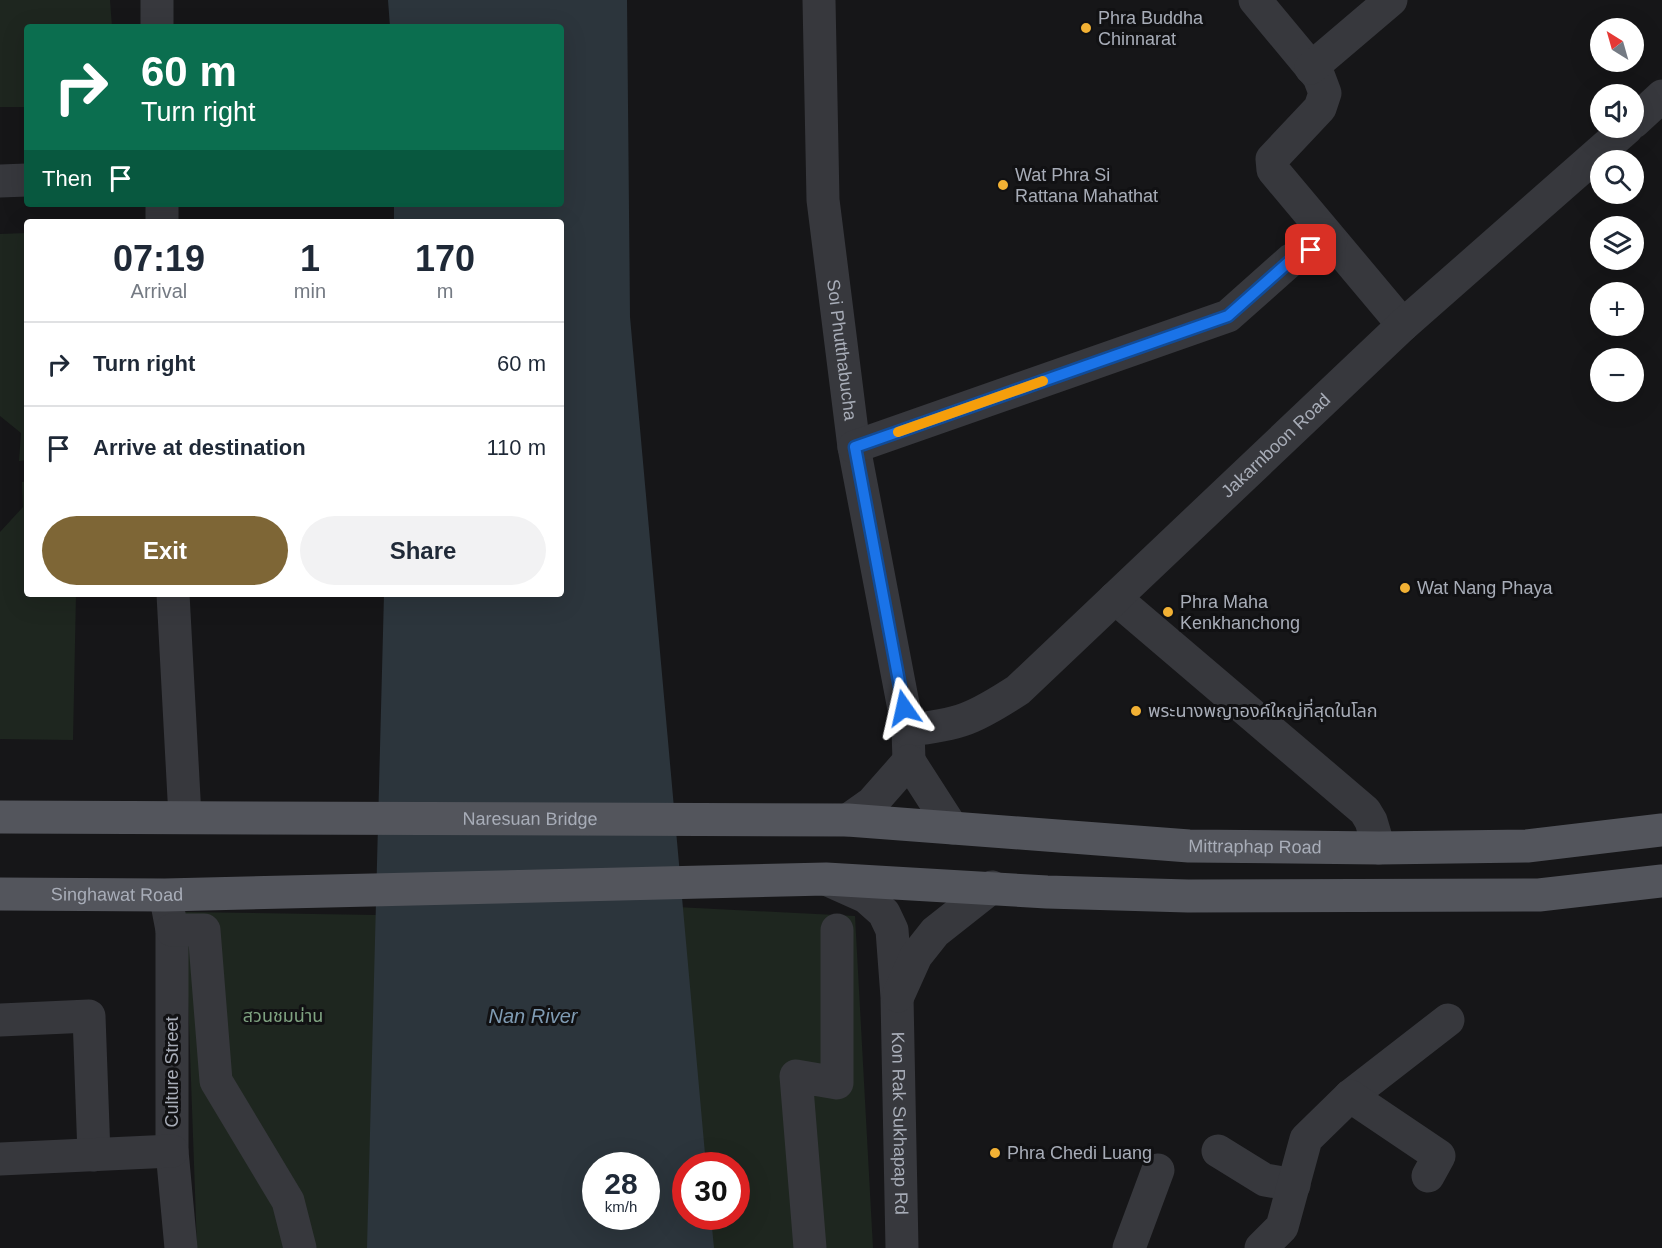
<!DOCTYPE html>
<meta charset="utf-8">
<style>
body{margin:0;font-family:Helvetica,"Noto Sans Thai",sans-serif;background:#f2f2f3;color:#1f2937;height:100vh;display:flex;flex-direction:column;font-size:22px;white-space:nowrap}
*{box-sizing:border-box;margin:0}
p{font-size:20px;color:#747a83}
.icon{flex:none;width:33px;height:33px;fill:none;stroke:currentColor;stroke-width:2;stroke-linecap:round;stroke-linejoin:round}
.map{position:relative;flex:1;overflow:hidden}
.drawer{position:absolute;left:24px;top:219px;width:540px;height:378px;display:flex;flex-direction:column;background:#fff;border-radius:6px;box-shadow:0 6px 24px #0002}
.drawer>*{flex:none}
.hud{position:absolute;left:24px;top:24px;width:540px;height:183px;border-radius:6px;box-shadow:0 6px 24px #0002;background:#0b6e4f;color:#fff;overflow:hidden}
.needle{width:39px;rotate:323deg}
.tools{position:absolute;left:1590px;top:18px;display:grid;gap:12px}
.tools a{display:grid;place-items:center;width:54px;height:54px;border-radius:50%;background:#fff;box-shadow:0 6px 24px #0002;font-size:30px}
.speed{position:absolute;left:582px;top:1152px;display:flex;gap:12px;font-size:30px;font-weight:700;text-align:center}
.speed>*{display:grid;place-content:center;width:78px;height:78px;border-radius:50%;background:#fff;box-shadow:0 6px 24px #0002;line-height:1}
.speed small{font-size:15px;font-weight:400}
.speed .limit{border:9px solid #d22;background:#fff;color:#111}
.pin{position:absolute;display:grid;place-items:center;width:51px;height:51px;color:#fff;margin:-26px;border-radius:12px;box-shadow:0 3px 9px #0006}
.me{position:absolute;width:66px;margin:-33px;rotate:349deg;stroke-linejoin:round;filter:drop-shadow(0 0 4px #0008)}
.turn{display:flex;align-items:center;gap:21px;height:126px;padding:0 18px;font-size:27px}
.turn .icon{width:78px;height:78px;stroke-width:2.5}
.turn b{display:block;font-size:42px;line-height:51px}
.then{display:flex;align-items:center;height:57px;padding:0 18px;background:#0003;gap:12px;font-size:22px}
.eta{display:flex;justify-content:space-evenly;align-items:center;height:102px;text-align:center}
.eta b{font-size:36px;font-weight:600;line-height:42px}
.primary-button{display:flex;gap:12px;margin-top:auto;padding:12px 18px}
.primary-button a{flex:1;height:69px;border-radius:36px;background:#7e6636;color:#fff;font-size:24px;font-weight:600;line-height:69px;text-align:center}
.primary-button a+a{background:#f2f2f3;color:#1f2937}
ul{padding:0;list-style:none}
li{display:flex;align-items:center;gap:18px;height:84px;padding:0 18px;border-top:2px solid #e0e1e3}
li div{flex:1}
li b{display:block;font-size:22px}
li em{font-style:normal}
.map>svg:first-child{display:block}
.green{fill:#1e261f;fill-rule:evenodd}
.water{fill:#2c353c;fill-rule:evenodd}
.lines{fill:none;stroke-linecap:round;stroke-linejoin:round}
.minor{stroke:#37383d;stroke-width:33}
.major{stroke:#53555c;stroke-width:33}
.route-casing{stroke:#114b97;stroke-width:15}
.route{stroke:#1a73e8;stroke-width:10}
.slow{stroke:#f59e0b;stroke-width:10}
.poi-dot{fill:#f2b134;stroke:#111113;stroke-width:2}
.labels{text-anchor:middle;stroke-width:6;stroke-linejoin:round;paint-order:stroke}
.poi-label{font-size:18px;fill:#a8adb8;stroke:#111113;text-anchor:start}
.street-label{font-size:18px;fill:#a8adb8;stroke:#111113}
.park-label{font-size:18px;fill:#7fa381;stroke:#111113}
.water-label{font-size:20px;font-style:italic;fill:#7f9bb3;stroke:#111113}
</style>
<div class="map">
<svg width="1662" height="1248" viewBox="0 0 1662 1248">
<rect width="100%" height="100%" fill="#161618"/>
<path class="green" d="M0 0H110L112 27H27V107H0Z
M27 233V460L19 461 21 433 0 416V234Z
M27 481V594H76L73 740 0 739V532L23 507 22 482Z
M657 906 855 916 873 1248H686ZM686 1166H736V1216H686Z
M185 912 376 915 383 1248H197Z"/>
<path class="water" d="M388 0H627L630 317 706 1165 686 1166V1216L711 1217 714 1248H367L384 594H561V222H394V204H561V27H390ZM596 1166H646V1216H596Z"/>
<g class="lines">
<g class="minor">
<path d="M157 0V27"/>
<path id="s1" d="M819 0 823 200 854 447 908 730 909 761"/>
<path d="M1255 0 1319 77 1325 93 1320 108 1272 159 1273 170 1403 325"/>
<path d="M1311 68 1391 0"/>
<path d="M1634 122 1662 96"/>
<path d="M0 181 27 180"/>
<path d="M162 204V222"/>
<path d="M854 447 1228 316 1291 260 1331 240"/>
<path d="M173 594 185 817"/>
<path d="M1115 598 1365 811 1371 821 1379 848"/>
<path id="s2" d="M908 730C960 725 975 718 1018 690L1403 325 1627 128"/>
<path d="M848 820 872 803 909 761 952 828"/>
<path id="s3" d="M828 880 866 897 884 913 892 930 897 997 902 1248"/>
<path d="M168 909 172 930V1151L181 1248"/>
<path d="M172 930H204L216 1081 288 1201 300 1248"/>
<path d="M898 996 916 956 935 932 992 887"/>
<path d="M0 1020 89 1016 94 1155"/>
<path d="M1350 1096 1448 1020"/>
<path d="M1218 1151 1265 1180 1294 1185"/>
<path d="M0 1159 172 1151"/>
<path d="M810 1248 796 1076 837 1083V930"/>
<path d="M1129 1248 1158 1170"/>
<path d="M1261 1248 1282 1227 1306 1139 1350 1096 1439 1156 1428 1176"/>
</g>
<g class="major">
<path id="s4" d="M0 817 848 820 1189 846 1379 848 1527 846 1662 830"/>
<path id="s5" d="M0 894 165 895 826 879 1047 892 1188 896 1539 895 1662 881"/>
</g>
</g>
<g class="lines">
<g class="route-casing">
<path id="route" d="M904 708 855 447 1228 316 1291 260 1311 250"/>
</g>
<use href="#route" class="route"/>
<path class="slow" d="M898 432 1043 381"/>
</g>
<g class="poi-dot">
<circle cx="1086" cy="28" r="6"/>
<circle cx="1003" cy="185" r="6"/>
<circle cx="1405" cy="588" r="6"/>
<circle cx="1168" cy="612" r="6"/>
<circle cx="1136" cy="711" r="6"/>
<circle cx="995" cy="1153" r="6"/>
</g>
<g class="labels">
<g class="poi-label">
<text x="1098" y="24">Phra Buddha<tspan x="1098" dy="21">Chinnarat</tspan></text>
<text x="1015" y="181">Wat Phra Si<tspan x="1015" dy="21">Rattana Mahathat</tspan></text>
<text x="1417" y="594">Wat Nang Phaya</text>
<text x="1180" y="608">Phra Maha<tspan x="1180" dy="21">Kenkhanchong</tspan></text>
<text x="1148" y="717">พระนางพญาองค์ใหญ่ที่สุดในโลก</text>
<text x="1007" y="1159">Phra Chedi Luang</text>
</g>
<g class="street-label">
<text dy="6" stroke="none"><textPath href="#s1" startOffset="351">Soi Phutthabucha</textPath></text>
<text dy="6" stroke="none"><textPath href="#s2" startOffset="474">Jakarnboon Road</textPath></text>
<text dy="6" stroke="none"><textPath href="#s4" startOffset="530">Naresuan Bridge</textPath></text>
<text dy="6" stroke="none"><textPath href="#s4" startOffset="1256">Mittraphap Road</textPath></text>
<text dy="6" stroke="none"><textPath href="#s5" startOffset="117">Singhawat Road</textPath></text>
<text transform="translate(172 1072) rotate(-90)" y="6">Culture Street</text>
<text dy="6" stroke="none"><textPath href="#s3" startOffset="278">Kon Rak Sukhapap Rd</textPath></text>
</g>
<g class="park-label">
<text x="283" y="1022">สวนชมน่าน</text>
</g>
<g class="water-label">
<text x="533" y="1023">Nan River</text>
</g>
</g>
</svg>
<div class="tools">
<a><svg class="needle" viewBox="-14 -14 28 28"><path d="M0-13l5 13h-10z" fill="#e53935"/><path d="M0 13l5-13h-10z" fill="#747a83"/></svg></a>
<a><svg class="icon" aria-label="sound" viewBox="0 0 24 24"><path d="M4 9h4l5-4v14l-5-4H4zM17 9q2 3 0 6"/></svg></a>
<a><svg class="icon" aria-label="search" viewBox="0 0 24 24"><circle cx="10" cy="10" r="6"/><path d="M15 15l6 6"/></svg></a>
<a><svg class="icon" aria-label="layers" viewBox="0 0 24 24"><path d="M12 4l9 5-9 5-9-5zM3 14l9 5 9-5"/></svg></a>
<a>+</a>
<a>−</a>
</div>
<div class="speed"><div>28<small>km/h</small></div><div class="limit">30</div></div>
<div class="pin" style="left:1311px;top:250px;background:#d93025"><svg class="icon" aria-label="arrive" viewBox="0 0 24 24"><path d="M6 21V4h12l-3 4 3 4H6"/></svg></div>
<svg class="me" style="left:904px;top:708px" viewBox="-20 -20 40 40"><path d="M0-17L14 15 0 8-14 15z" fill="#1a73e8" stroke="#fff" stroke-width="4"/></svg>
<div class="hud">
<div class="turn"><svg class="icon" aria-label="right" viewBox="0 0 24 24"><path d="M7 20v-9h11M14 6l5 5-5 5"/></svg><div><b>60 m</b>Turn right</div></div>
<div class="then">Then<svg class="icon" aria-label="arrive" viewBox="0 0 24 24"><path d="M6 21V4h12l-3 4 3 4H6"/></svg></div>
</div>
<section class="drawer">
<div class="eta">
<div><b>07:19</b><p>Arrival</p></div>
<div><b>1</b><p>min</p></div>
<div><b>170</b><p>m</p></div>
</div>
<ul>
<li><svg class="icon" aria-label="right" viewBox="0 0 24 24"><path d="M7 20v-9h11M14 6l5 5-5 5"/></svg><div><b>Turn right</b></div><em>60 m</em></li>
<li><svg class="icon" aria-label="arrive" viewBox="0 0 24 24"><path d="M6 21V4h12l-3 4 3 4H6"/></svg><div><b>Arrive at destination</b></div><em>110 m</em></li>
</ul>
<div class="primary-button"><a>Exit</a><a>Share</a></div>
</section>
</div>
